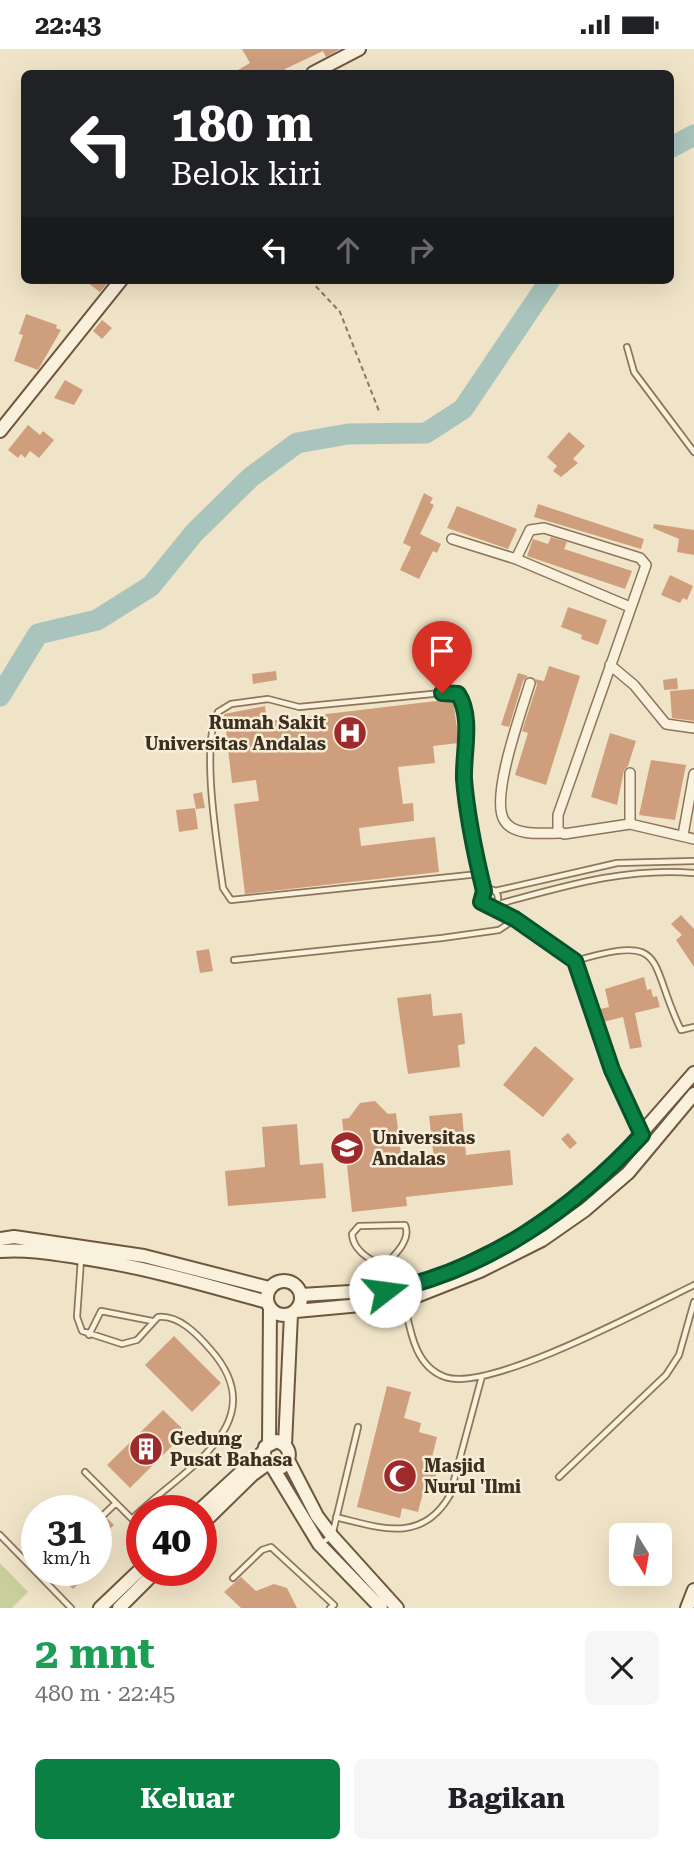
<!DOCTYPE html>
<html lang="id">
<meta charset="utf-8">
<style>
body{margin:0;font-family:"Roboto Serif",serif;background:#f6f6f6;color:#202124;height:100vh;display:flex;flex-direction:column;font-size:26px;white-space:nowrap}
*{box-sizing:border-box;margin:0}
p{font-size:23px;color:#757577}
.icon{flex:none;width:38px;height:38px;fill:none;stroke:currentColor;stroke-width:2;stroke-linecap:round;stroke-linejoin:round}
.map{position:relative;height:1559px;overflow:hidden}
.details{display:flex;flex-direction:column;background:#fff;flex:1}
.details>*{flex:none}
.top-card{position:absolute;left:21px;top:21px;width:653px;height:214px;border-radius:10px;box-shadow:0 7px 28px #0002;background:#202124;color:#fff;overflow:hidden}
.needle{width:46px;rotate:169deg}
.buttons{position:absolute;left:609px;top:1474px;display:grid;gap:14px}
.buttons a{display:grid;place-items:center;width:63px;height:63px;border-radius:10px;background:#fff;box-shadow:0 7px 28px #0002;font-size:35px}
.speed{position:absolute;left:21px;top:1446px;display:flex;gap:14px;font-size:35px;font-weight:700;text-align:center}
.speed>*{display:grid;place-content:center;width:91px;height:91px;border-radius:50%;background:#fff;box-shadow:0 7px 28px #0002;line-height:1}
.speed small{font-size:18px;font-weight:400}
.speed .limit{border:10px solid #d22;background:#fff;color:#111}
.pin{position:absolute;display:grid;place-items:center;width:60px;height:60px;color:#fff;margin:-72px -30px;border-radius:50% 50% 50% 0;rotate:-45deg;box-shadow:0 0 7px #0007}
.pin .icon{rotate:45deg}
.me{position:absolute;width:77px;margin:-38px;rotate:75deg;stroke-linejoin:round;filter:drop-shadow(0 0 5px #0008)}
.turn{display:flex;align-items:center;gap:24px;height:147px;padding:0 35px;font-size:32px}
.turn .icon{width:91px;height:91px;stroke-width:2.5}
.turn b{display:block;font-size:49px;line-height:60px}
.lanes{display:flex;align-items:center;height:66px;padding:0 35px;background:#0003;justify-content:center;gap:35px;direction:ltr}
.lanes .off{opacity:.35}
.round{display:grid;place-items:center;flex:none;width:74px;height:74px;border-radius:10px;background:#f6f6f6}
.head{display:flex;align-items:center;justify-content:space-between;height:119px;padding:0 35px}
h1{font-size:42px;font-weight:700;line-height:52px;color:#1e9e55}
.cta{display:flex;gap:14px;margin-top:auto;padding:14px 35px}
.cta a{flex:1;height:80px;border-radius:10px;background:#0b8043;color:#fff;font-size:28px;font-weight:700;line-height:80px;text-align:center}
.cta a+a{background:#f6f6f6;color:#202124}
.status{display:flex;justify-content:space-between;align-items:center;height:49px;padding:0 35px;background:#fff;direction:ltr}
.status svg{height:19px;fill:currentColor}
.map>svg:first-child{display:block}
.green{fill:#c9cf9b}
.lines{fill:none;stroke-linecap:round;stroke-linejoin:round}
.river{stroke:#a9c4bc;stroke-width:21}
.building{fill:#cf9f7d}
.lane-casing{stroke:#8d765c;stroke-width:8}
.street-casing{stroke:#8d765c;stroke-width:12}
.secondary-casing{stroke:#6f573f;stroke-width:16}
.path{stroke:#8d765c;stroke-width:2;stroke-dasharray:5 3.5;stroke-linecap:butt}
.lane{stroke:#faf1dc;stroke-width:4.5}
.street{stroke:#faf1dc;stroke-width:9}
.secondary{stroke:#faf1dc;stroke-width:12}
.route-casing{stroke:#07532c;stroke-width:18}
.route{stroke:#0b8043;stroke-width:12}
.labels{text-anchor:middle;stroke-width:5;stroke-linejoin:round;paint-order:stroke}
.poi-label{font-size:18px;font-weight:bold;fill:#3d2e20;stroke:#f7eed8;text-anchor:start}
</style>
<div class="status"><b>22:43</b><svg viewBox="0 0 49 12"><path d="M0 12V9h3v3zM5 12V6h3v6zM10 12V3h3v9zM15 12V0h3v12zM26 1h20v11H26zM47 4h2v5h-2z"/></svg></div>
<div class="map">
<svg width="694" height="1559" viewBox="0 0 694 1559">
<rect width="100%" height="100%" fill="#f0e4c8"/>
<path class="green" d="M0 1514 28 1543 12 1559H0Z"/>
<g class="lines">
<path class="river" d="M670 99 694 86
M0 647 38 585 97 571 151 537 194 484 251 428 297 394 348 385 426 384 463 360 550 231"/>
</g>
<path class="building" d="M242 0H340L326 8 323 2 285 20 288 24H233L250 14Z
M84 231H110L100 243Z
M26 265 57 276 56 279 61 281 38 321 14 312 23 286 19 285Z
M102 271 112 279 102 290 93 282Z
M65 331 83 341 74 356 54 349Z
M28 376 40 386 43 382 54 391 39 409 30 402 25 409 21 405 18 409 8 401Z
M569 383 585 397 573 410 578 414 561 428 553 422 557 417 547 408Z
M424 444 433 449 430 454 434 456 420 485 441 495 437 504 433 502 419 530 400 521 411 498 403 494Z
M538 455 644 490 641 500 534 468Z
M457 457 517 480 508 500 447 479Z
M654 475 694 481V506L677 503 679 490 653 479Z
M551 488 567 493 564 500 632 522 625 540 527 507 533 490 548 495Z
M670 526 693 537 687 551 683 549 680 554 661 546Z
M568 558 607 571 598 596 581 590 582 586 561 578Z
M549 617 580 627 546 736 515 726 528 684 522 682 537 636 535 630 544 632Z
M276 622 277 631 253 635 252 625Z
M518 624 528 627 523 632 509 678 501 676Z
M677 629 678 640 664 641 663 631Z
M694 640V672L672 669 670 642Z
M453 650 459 694 433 697 435 714 398 718 403 755 413 754 414 772 359 779 361 797 435 788 439 823 245 845 234 755 259 752 256 731 232 734 224 665 265 657 267 672Z
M610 684 636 692 628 717 624 721 617 756 591 748Z
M651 711 686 716 675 771 639 766Z
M202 743 205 759 196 760 193 745Z
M195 759 198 780 179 783 176 761Z
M681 866 694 880V918L676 891 682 886 671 875Z
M209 900 213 922 200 924 196 902Z
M644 928 647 941 651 940 653 948 657 947 660 958 635 964 642 998 630 1000 623 968 603 973 600 960 609 958 605 940Z
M431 945 433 967 462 964 465 995 458 996 460 1018 408 1025 397 949Z
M535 997 574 1030 543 1068 503 1036Z
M375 1052 388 1065 396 1064 402 1113 434 1110 429 1067 462 1064 466 1106 510 1101 513 1136 406 1148 407 1157 352 1163 342 1070 349 1069 360 1054Z
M297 1075 300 1116 323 1114 326 1149 228 1157 225 1122 265 1118 262 1078Z
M568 1084 577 1094 570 1100 561 1090Z
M174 1287 221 1334 192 1363 145 1316Z
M387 1337 411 1343 404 1369 421 1374 419 1383 437 1388 431 1412 439 1414 432 1442 424 1440 418 1463 402 1459 400 1469 357 1458Z
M163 1361 186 1383 130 1439 107 1416Z
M107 1469 114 1476 96 1493V1478Z
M54 1521H93L73 1540Z
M241 1528 256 1542 274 1535 287 1539 297 1559H241L224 1543Z"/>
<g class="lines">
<g class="lane-casing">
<path id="lane" d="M627 298 634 323 694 403
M479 825 231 851 223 839C218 800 200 696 218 663L231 655 268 650 299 658 452 643 458 645C473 669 462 704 464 730 467 768 475 806 484 842
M480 849a9 9 0 1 1 18 0a9 9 0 1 1-18 0Z
M495 842 617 814 694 812
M495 856C562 838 624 818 694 824
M491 858 515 870 575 912 612 1021 640 1082
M234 911 442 889 499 881 514 871
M575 912C670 884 647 911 681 981L694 978
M81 1210 77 1268 82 1282 122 1295 137 1291 158 1268C179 1266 197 1285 210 1300 278 1376 179 1422 132 1470
M383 1218C370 1210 353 1202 352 1185L359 1177 405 1176C412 1191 393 1208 383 1218L385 1240
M404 1252C410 1280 414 1317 445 1328 489 1344 649 1258 694 1236
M89 1286 101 1262 152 1272
M85 1423 142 1480
M559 1428 666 1326 679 1306 694 1253
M336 1468C380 1479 422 1495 450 1446L482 1327
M96 1473 116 1454
M0 1486 71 1559
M320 1495 332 1487 358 1378
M233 1529 262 1501 271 1498 334 1556 330 1559"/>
</g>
<g class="street-casing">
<path id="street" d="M452 490 516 510 630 558
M516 510 530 481 544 479 640 509 646 516 558 766V781L564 785 630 775 694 790
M610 616 634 636 666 675 694 679
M530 634C522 661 490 748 504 771 513 788 545 784 560 784
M630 775V724
M683 786 694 725"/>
</g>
<g class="secondary-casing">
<path id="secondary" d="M313 24 359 0
M0 382 121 231
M0 1190 14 1188 144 1207 269 1239
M0 1202C26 1200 50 1204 76 1208 141 1217 203 1235 267 1253
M267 1249a17 17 0 1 1 34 0a17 17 0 1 1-34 0Z
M301 1246 399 1240 442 1227 533 1182 603 1128 694 1024
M296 1262 404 1252 480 1222 542 1191 585 1161 628 1124 694 1045
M269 1394 270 1260
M285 1396 291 1265
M288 1411 282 1418 273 1419 263 1410 265 1398 277 1392C286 1396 291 1401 288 1411L317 1467 332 1487 397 1559
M273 1419 319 1495 381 1559
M200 1461 262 1404
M201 1476 252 1426 267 1415
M100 1559 142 1519
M119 1559 157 1521
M687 1559 694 1541"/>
</g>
<path class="path" d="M310 231 340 263 379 362"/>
<use href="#lane" class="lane"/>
<use href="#street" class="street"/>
<use href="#secondary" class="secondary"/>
</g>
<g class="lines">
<g class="route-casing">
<path id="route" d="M385 1242C486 1222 573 1160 642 1086L612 1021 575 912 515 870 481 853 484 842C475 805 467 768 464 730 463 704 473 668 458 645L442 644"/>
</g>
<use href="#route" class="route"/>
</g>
<defs>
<g id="hospital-disc" transform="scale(1.75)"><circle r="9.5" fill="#9e2a2b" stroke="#f7eed8"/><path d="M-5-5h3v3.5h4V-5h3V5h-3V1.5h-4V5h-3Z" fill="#fff"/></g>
<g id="university-disc" transform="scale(1.75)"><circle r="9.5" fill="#9e2a2b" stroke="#f7eed8"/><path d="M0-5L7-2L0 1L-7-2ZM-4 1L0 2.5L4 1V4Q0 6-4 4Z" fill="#fff"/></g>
<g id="building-disc" transform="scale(1.75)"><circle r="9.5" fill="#9e2a2b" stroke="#f7eed8"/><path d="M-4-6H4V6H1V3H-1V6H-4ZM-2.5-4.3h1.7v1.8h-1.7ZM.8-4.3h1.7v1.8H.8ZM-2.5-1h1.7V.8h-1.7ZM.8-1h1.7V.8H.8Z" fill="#fff"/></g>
<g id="mosque-disc" transform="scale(1.75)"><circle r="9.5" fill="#9e2a2b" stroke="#f7eed8"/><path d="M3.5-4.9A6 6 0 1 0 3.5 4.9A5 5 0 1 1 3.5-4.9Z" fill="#fff"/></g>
</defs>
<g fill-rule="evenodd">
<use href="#hospital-disc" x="350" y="684"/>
<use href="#university-disc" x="347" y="1099"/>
<use href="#building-disc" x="146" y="1400"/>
<use href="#mosque-disc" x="400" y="1427"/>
</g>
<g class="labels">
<g class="poi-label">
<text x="326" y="680" text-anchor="end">Rumah Sakit<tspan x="326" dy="21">Universitas Andalas</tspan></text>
<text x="372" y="1095">Universitas<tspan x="372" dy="21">Andalas</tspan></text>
<text x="170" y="1396">Gedung<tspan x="170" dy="21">Pusat Bahasa</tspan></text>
<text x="424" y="1423">Masjid<tspan x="424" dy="21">Nurul 'Ilmi</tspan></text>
</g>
</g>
</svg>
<div class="buttons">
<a><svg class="needle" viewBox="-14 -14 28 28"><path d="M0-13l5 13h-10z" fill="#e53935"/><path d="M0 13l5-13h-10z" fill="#757577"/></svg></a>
</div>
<div class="speed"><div>31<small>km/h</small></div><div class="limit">40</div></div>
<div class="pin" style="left:442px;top:644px;background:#d93025"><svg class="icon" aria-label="arrive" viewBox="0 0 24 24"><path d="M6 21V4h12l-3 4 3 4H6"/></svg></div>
<svg class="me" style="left:385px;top:1242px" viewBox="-20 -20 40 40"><circle r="19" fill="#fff"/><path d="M0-13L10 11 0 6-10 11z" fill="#0b8043"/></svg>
<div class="top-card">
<div class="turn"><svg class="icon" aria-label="left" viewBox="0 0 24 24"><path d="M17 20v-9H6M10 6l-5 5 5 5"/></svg><div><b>180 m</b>Belok kiri</div></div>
<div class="lanes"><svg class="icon" aria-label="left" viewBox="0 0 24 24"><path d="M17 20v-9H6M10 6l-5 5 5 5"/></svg><svg class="icon off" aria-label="ahead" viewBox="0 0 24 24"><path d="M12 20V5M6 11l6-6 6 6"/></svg><svg class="icon off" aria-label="right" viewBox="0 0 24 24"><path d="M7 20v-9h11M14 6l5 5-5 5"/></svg></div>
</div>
</div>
<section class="details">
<div class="head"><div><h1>2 mnt</h1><p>480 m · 22:45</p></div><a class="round"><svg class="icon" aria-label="close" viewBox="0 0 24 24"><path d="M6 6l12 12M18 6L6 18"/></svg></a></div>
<div class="cta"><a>Keluar</a><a>Bagikan</a></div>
</section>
